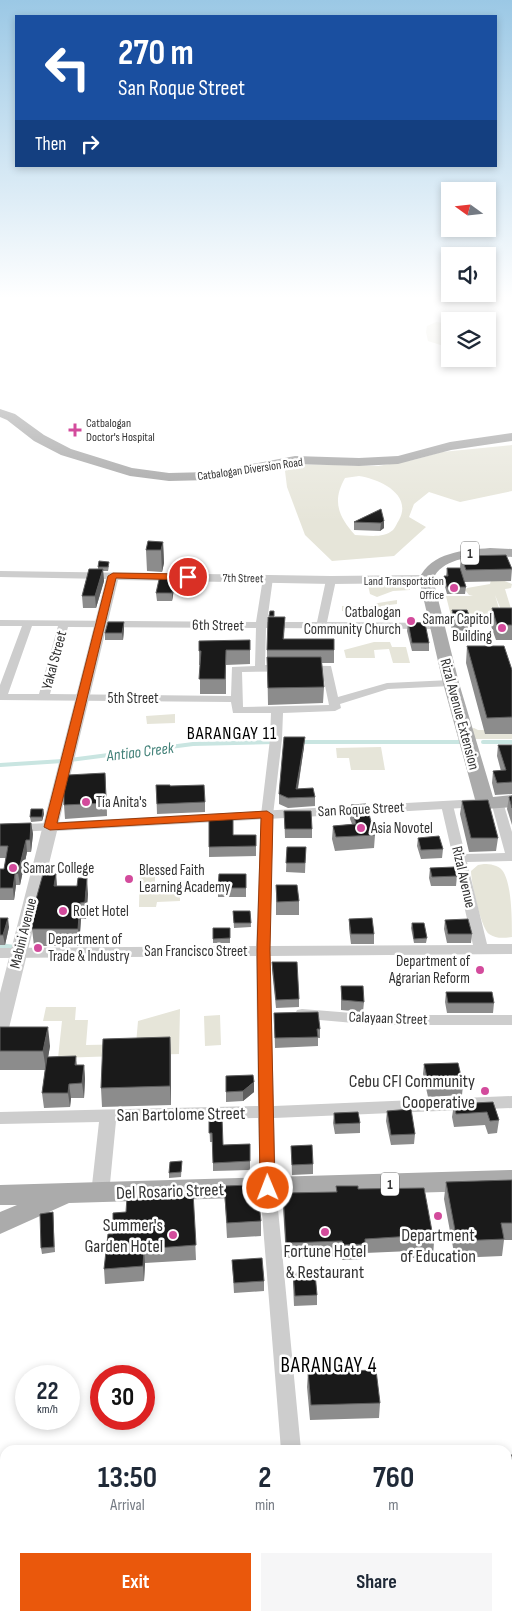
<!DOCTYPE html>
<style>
body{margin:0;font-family:"Sofia Sans Condensed",sans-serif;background:#f6f6f7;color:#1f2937;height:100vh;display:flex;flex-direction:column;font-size:19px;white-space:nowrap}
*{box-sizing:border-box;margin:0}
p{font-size:16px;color:#747a83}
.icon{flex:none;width:28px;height:28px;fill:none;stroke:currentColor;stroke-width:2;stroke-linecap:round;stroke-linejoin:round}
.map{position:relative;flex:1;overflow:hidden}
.panel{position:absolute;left:0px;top:1445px;width:512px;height:176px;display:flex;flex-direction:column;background:#fff;border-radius:15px 15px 0 0;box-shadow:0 2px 8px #0003}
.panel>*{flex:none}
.banner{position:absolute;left:15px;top:15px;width:482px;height:152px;border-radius:0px;box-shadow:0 2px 8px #0003;background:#1a4fa0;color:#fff;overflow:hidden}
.needle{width:32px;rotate:285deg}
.fabs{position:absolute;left:441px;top:182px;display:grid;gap:10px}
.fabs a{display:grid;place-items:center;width:55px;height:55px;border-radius:0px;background:#fff;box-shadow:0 2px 8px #0003;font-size:25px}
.speed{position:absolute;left:15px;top:1365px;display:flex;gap:10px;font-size:25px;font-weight:700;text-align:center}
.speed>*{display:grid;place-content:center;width:65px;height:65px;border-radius:50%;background:#fff;box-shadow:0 2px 8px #0003;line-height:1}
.speed small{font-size:12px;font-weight:400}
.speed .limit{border:8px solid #d22;background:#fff;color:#111}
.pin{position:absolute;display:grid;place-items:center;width:42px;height:42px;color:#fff;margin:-21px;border:2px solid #fff;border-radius:50%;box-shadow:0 1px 5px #0007}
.me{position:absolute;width:55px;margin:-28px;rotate:359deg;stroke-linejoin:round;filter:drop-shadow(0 0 4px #0008)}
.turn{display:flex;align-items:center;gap:18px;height:105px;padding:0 20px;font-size:22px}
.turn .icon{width:65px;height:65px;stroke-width:2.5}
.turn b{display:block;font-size:35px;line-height:42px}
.then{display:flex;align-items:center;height:48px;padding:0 20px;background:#0003;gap:10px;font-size:19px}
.eta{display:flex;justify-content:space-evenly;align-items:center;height:85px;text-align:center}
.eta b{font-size:30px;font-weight:700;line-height:35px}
.cta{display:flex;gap:10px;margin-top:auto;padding:10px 20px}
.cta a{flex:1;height:58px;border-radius:0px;background:#ea580c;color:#fff;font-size:20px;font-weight:700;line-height:58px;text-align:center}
.cta a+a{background:#f6f6f7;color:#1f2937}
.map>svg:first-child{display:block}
.green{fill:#e6e5d9;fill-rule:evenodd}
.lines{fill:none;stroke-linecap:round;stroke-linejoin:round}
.stream{stroke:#c9e5e1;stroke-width:4}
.canal{fill:#c9e5e1;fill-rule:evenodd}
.minor{fill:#cdcdcd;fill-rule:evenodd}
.tertiary{fill:#cdcdcd;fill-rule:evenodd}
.primary{fill:#ababab;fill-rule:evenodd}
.trunk{fill:#a2a2a2;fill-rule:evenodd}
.wall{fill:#8c8c8c}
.shaded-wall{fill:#5f5f5f}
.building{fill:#1a1a1a;stroke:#5f5f5f}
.route{fill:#ea580c;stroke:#983908}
.poi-dot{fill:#d34b9c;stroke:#fff;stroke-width:2}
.labels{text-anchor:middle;stroke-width:5;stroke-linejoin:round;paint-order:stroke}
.far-poi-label{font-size:12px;fill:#333;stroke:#fff;text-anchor:start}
.far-street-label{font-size:12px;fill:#333;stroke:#fff}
.shield{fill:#fff;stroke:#707070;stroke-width:1}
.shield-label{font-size:14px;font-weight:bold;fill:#333}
.poi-label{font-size:15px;fill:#333;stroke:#fff;text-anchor:start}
.street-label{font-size:15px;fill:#333;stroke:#fff}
.water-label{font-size:16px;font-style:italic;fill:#428178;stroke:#fff}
.quarter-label{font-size:18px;letter-spacing:1px;fill:#000;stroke:#fff}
.near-poi-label{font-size:18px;fill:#333;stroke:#fff;text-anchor:end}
.near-street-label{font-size:18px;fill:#333;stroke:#fff}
.near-quarter-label{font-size:21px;letter-spacing:1px;fill:#000;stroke:#fff}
</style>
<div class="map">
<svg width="512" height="1621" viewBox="0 0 512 1621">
<rect width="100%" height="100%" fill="#fff"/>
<path class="green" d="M436 322 450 324V348L428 341 426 332 427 326Z
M512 445V491L460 502 429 492 414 504 409 517 426 527 394 556 332 561 305 535 287 487 285 471 290 464 378 466 413 460 442 452ZM359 476C379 479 413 494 399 520 397 523 395 528 393 530 383 539 366 535 355 535 338 516 332 501 345 478Z
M500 579 512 584 511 588 505 589 512 612 503 615 495 595 501 615 451 616 446 596H473L469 595 465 590 467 588 490 584 491 580Z
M409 584 410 590 393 591 377 597 370 594 368 585Z
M397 600V604L381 606 380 611H369L370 616H365L360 611H342V606L370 607 378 603Z
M374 642H390L392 647H406L410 663H393L389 649 374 650 375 658H346L344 650Z
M175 714V723L147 724 146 716Z
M474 728 478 730H512V739H472L470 729Z
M381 747 385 770H351L349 758H337L336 748Z
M484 864C490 864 498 865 502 870 512 882 512 921 512 937 504 938 496 939 489 934 481 928 471 882 471 871L478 865Z
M140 866H155V892H180V901L157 902 156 907H139Z
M46 1007H76L75 1020H88L86 1045 136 1044 138 1021 180 1009 179 1054 58 1058 62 1021H43Z
M220 1015 221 1045 205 1046 204 1016Z"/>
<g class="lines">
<path class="stream" d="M301 742H461
M483 742H512
M70 760 193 744 274 742
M0 765 63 761"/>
<path class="canal" d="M0 943 15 945 17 948 15 951 0 953Z"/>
<path class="minor" d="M268 575 273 578 267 622H317L326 580 331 577 336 580 327 622 437 623 442 626 437 629 266 628 265 665 331 666 338 697 387 683 451 680 456 683 451 686 388 689 340 704 341 708 335 711 283 713 282 739 273 815 270 946 473 945 441 805 447 801 453 805 465 854 505 853 491 802 493 799H501L503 802 512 832V861L467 862 487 944H512V954L270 956 274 1106 512 1096V1108L274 1118 276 1188 301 1450H281L260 1188 258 1118 116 1121 109 1194 106 1199 100 1201 94 1199 91 1194 99 1122 0 1124V1112L258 1106 256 956 0 958V948L256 946 261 815 270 739 271 713H233L231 702 0 700V685L22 626H0V620L256 622 263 578ZM32 626H58L39 694H8ZM68 627 256 628 255 666 232 667 231 696 50 694ZM322 671 329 705 243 707 242 672Z
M50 823 54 824 56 827 54 830 0 833V825Z
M302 1009 377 1015H512V1025H377L297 1018 295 1014 297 1010Z
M295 1616H317L315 1621H297Z"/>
<path class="tertiary" d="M0 571 331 576 426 575 432 579 426 583 331 584 118 580 59 822 480 799 485 800 487 803 485 806 480 807 57 831 9 1028 6 1033 0 1034V993L106 579 0 577Z"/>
<path class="primary" d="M490 548 512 549V557C488 556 445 553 433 579L459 683 493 797 512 795V807L485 809 478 807 476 803 443 683 419 579C431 552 464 550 490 548Z
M512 1170V1190L69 1203 0 1234V1212L17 1205H0V1185Z"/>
<path class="trunk" d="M0 409 15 414 44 435 71 449 132 468 169 473 210 472 295 456 359 458 398 456 450 442 512 433V441L451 450 398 464 359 466 295 464 210 480 169 481 130 476 61 455 34 441 7 420 0 417Z"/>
</g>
<path class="wall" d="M381 509 384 528 380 531 354 530V522Z
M163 542 164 563 162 572 147 571 146 550Z
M461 556 512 569 511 581 464 582 466 587 465 594H447L444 583V576H446L447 568H460Z
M109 566 108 571H103L104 581 96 608H83L82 596 98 569V567Z
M175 575V583L172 601H157L156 593Z
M492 608H512V640H496L490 623Z
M452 610 471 620 469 636H454L451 626Z
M270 611H274V617H285L284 639 334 650V663H322L324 687 323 703 268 705 267 650Z
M124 622V629L123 640H105V633Z
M408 622 429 643V651H412L407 631Z
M199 641 250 650V664L226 665V694H200V665H199Z
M467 646 512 670V734H485L466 663Z
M498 745H512V794L495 795 492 783 493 771H501L497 756Z
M304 747 298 789 315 797V806L288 808 279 804V794Z
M105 773 107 816 65 819 64 805Z
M156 785 170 786 205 802V812L157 814Z
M512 796V825L507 809 509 797Z
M462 801 498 838 496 851 469 852 460 814Z
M351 805 375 835 374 848 335 851 332 839 333 826 352 824 350 819Z
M43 809 44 814 42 821 31 822 30 817Z
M284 811 312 829V838H285Z
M209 816 233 835 256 846V856L209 857Z
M31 823 33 834 31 852H27L20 885H16L14 900H0V869H4L6 858H0V824Z
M418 838 443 849 442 858 421 859 417 846Z
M287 847H306L305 873 286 872Z
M430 868 457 876 456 886H431L429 878Z
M56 874 57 886 88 894 86 919H81L79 946H34L32 929Z
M246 874V897H218V888Z
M276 885 299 901V915H276Z
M233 911H250L251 927 234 928Z
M0 918 9 927 5 945H0Z
M349 919 374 934V944H351L349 929Z
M445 920 472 934 471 943H447L444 929Z
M412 923 427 938 426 943H414L411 928Z
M213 928H230V943H213Z
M272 962 299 999V1007L276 1008 272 970Z
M341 986 364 1002 363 1012 341 1010Z
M446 992 494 1003 493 1013H447L445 1002Z
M274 1013 320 1029V1038H318V1046L275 1048Z
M0 1027 50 1046 48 1057 76 1056 77 1065H84L85 1079 84 1098H71L70 1107 44 1108 42 1093 45 1070H0Z
M170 1037 171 1056V1105L102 1107 101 1088Z
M424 1064 463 1085 462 1095 428 1097 423 1074Z
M226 1076 254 1092 243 1101 226 1102Z
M493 1102 499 1120 497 1133 488 1134 485 1125 454 1127 452 1117 454 1104Z
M387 1111 415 1134 414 1144 391 1145 386 1121Z
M334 1113 360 1123V1133L335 1134 333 1123Z
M209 1117 223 1145 250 1144V1170L213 1171V1142H210Z
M291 1146 313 1164V1174L292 1175Z
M182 1161 181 1177 169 1178V1173Z
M512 1180V1240H504L502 1256 455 1258 444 1199 446 1182Z
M224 1186 261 1221V1236L227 1238Z
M336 1186 358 1189 434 1242 433 1257 412 1258 411 1251 365 1253 364 1259 342 1260V1256L286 1258 283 1208V1193L336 1192Z
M193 1192 196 1260 145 1263 144 1281 105 1284 104 1269 113 1234 126 1212 150 1196Z
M53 1212 55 1252 42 1254 41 1248Z
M232 1260 264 1281V1291L234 1293Z
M293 1273 317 1295V1305L294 1306 293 1284Z
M308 1372 380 1403 379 1418 310 1420 307 1387Z
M512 1455V1621H498V1616H508Z"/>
<path class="shaded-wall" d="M384 521V528L380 531 381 523Z
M163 542 164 563 162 572 161 550Z
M103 569 104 581 96 608 95 596Z
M175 575V583L172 601V593Z
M124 622V629L123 640 122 633Z
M305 737 304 747 296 799V789Z
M105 773 106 786 107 816 106 803Z
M43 809 44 814 42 821V817Z
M31 823 33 834 31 852 30 840Z
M26 840 27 852 20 885 18 873Z
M15 874 16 885 14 900 13 888Z
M56 874 57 890 54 886Z
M87 878 88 894 86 919 85 902Z
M80 903 81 919 79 946 78 929Z
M8 918 9 927 5 945 3 935Z
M48 1027 50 1046 46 1070 43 1051Z
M170 1037 171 1056V1105L170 1086Z
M84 1065 85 1079 84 1098 82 1083Z
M254 1082V1092L243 1101V1091Z
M69 1084 71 1098 70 1107 68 1093Z
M144 1249 145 1263 144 1281 143 1266Z"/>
<path class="building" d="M381 509 384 521 381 523 354 522Z
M148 541 163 542 161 550H146Z
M506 555 512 569 466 570 461 556Z
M99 561 109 562 108 567H98Z
M447 568H460L466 587H447L444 576H448Z
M89 569H103L95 596H82Z
M160 575H175L172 593H156Z
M492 608H512V625H497Z
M452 610H467L471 620 455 621Z
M270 611H274V616H269Z
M268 617H285L283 639H334V650H267Z
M108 622H124L122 633H105Z
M408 622 425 623 429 643H412Z
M250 640V650H226L225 679H199L201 651H199V641Z
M467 646H504L512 670V717L487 718Z
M267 657H321L324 687 268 688Z
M284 737H305L296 789 313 788 315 797 288 798 279 794Z
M498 745H512V782L497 783 493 771 506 770Z
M105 773 106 803 64 805V791L68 775Z
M156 785H170V786L204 785 205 802 157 804Z
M512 796V808L509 797Z
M488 800 498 838H471L462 801Z
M366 804 375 835 336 837 333 826 356 824 351 805Z
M31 809H43L42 817H30Z
M284 811H311L312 829H285Z
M209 816H233V835H256V846L209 847Z
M31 823 30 840H26L18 873 15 874 13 888H0V869H4L8 846H0V824Z
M439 836 443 849 421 850 418 838Z
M287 847H306L305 863H286Z
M455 867 457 876 432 877 430 868Z
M43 874H56L54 886H77L78 878H87L85 902 80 903 78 929H32L35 903Z
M219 874H246V888H218Z
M276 885H297L299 901 277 902Z
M233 911H250L251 923H234Z
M0 918H8L3 935H0Z
M372 918 374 934H351L349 919Z
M468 919 472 934H448L445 920Z
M412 923H424L427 938 414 939Z
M213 928H230V938L213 939Z
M272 962H297L299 999 276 1000Z
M341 986H363L364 1002 342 1000Z
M446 992H492L494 1003H448Z
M318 1012 320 1029H317L318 1037 275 1038 274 1013Z
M0 1027H48L43 1051H0Z
M170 1037V1086L101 1088 103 1039Z
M76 1056 75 1065H84L82 1083 69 1084 68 1093H42L47 1057Z
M458 1063 463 1085 429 1087 424 1064Z
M253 1075 254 1082 243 1091 226 1092V1076Z
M493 1102 499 1120 490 1121 487 1112 456 1114 454 1104Z
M411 1109 415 1134 391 1135 387 1111Z
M358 1112 360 1123 335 1124 334 1113Z
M209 1117H222L223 1145 250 1144V1161L213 1163 212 1133H209Z
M312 1145 313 1164 292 1165 291 1146Z
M182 1161 181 1172 169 1173 170 1162Z
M512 1180V1223H501L504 1239 457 1241 446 1182Z
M251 1185 258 1194 261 1221 227 1223 224 1186Z
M336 1186H358V1189L424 1188 434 1242 414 1243 412 1236 365 1239V1244L343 1245 342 1241 286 1243 283 1193 337 1192Z
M193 1192 196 1245 144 1249 143 1266 104 1269 108 1234H113V1213L126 1212 127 1197 150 1196V1194Z
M53 1212 54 1247 41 1248 40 1214Z
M262 1258 264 1281 234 1283 232 1260Z
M293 1273H315L317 1295 295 1296Z
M376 1370 380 1403 311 1405 308 1372Z
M508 1455H512V1620L503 1621V1616H508Z"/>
<linearGradient id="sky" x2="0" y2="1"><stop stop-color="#9bc8e5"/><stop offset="0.57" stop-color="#fff"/><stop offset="1" stop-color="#fff" stop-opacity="0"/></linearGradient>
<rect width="512" height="522" fill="url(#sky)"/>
<path class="route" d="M113 573 188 574 192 577 188 580 116 578 57 823 267 811 273 815 270 950 275 1188 273 1193 268 1195 262 1193 260 1188 257 950 261 818 50 830 44 827 108 576Z"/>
<g class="poi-dot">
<path d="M72.5 422.5h5v5h5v5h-5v5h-5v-5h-5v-5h5z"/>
<circle cx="454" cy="588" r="5"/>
<circle cx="411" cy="621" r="5"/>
<circle cx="502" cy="628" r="5"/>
<circle cx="86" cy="802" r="5"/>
<circle cx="361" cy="828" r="5"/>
<circle cx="13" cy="868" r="5"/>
<circle cx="129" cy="879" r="5"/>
<circle cx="63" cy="911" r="5"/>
<circle cx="38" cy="948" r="5"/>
<circle cx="480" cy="970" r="5"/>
<circle cx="485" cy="1091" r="5"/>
<circle cx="438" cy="1216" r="5"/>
<circle cx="325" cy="1232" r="5"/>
<circle cx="173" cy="1235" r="5"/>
</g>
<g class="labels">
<g class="far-poi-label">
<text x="86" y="427">Catbalogan<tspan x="86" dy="14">Doctor's Hospital</tspan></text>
<text x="444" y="585" text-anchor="end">Land Transportation<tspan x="444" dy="14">Office</tspan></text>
</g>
<g class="far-street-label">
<text transform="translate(250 469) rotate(-8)" y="4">Catbalogan Diversion Road</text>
<text transform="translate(243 578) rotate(1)" y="4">7th Street</text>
</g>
<g class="shield">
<rect x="461" y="541.5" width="18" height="23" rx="4"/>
<rect x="381" y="1172.5" width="18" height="23" rx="4"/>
</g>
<g class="shield-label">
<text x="470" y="558">1</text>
<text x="390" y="1189">1</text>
</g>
<g class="poi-label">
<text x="401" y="617" text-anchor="end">Catbalogan<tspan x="401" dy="17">Community Church</tspan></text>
<text x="492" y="624" text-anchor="end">Samar Capitol<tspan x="492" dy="17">Building</tspan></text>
<text x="96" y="807">Tia Anita's</text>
<text x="371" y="833">Asia Novotel</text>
<text x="23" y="873">Samar College</text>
<text x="139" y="875">Blessed Faith<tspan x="139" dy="17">Learning Academy</tspan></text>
<text x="73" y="916">Rolet Hotel</text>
<text x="48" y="944">Department of<tspan x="48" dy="17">Trade &amp; Industry</tspan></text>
<text x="470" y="966" text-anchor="end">Department of<tspan x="470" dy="17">Agrarian Reform</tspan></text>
</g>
<g class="street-label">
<text transform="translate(218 625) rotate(1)" y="5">6th Street</text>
<text transform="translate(54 660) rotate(-75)" y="5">Yakal Street</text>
<text x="133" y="703">5th Street</text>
<text transform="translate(460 714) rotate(75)" y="5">Rizal Avenue Extension</text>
<text transform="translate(361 809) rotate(-3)" y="5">San Roque Street</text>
<text transform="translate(464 877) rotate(77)" y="5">Rizal Avenue</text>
<text transform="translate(23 933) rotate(-76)" y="5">Mabini Avenue</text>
<text x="196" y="956">San Francisco Street</text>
<text transform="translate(388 1018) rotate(2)" y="5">Calayaan Street</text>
</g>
<g class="water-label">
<text transform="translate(140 751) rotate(-7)" y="6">Antiao Creek</text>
</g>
<g class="quarter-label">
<text x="232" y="739">BARANGAY 11</text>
</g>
<g class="near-poi-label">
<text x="475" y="1087">Cebu CFI Community<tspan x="475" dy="21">Cooperative</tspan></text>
<text x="163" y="1231">Summer's<tspan x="163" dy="21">Garden Hotel</tspan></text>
<text x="438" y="1241" text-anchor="middle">Department<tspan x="438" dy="21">of Education</tspan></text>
<text x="325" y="1257" text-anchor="middle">Fortune Hotel<tspan x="325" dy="21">&amp; Restaurant</tspan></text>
</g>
<g class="near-street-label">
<text transform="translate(181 1114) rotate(-1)" y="6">San Bartolome Street</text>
<text transform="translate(170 1191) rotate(-2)" y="6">Del Rosario Street</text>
</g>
<g class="near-quarter-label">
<text x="329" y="1372">BARANGAY 4</text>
</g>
</g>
</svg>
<div class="fabs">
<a><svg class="needle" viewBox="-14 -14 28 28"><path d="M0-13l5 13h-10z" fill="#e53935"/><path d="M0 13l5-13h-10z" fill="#747a83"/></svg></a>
<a><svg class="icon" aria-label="sound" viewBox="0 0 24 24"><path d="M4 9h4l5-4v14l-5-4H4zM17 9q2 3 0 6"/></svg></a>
<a><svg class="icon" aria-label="layers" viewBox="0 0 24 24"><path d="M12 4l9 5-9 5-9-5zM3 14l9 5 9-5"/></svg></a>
</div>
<div class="speed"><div>22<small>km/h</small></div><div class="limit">30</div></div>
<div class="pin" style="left:188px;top:577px;background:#d93025"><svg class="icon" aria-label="arrive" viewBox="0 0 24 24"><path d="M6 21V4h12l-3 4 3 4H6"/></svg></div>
<svg class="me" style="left:268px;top:1188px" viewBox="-20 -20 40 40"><circle r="17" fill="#ea580c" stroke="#fff" stroke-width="3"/><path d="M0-11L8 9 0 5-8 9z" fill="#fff"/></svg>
<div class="banner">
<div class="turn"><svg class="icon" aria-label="left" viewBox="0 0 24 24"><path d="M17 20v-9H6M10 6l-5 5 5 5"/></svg><div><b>270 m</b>San Roque Street</div></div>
<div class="then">Then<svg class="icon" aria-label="right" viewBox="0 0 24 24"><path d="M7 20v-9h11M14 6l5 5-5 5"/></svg></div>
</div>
<section class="panel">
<div class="eta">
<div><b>13:50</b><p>Arrival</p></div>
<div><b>2</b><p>min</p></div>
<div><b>760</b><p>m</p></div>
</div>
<div class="cta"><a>Exit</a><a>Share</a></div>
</section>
</div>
